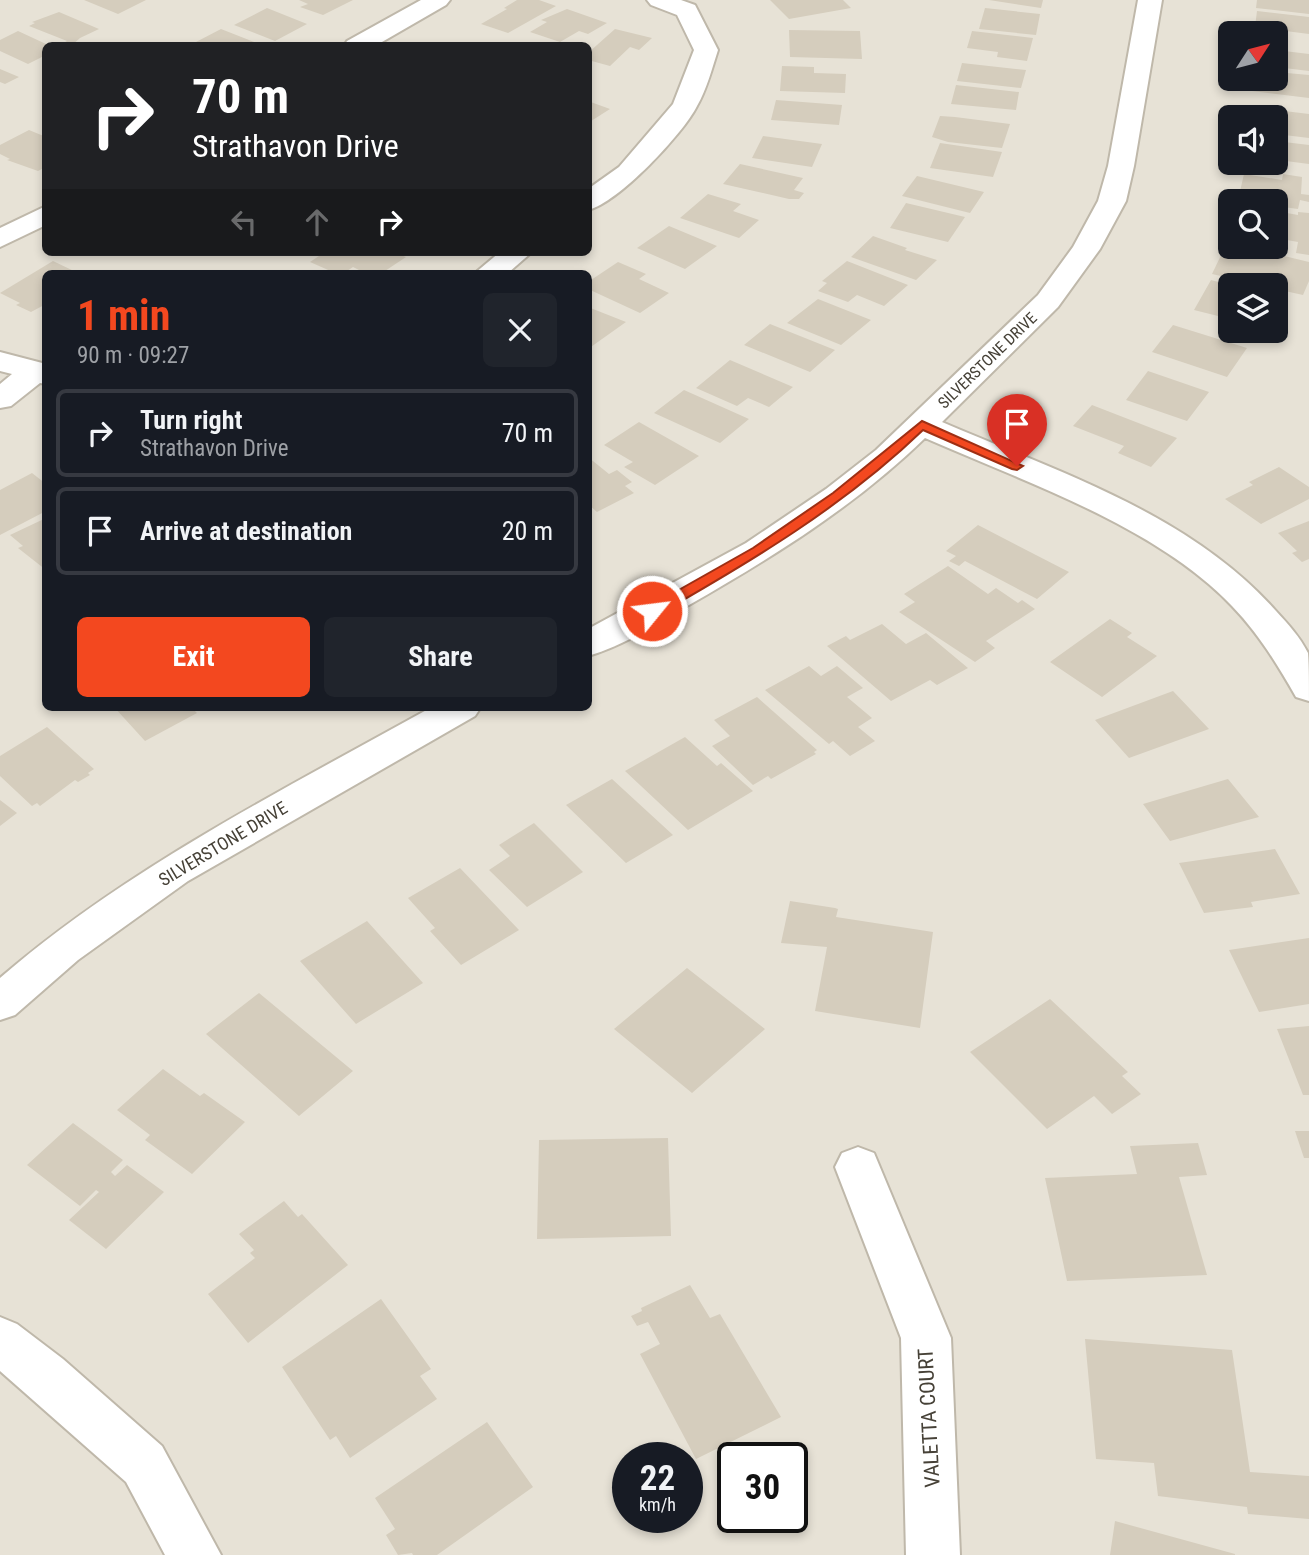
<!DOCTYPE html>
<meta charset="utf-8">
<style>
body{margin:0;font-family:"Roboto Condensed",sans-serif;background:#20242c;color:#f1f3f6;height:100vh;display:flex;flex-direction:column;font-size:26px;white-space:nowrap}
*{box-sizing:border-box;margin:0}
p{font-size:23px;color:#9ea1a6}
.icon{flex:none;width:38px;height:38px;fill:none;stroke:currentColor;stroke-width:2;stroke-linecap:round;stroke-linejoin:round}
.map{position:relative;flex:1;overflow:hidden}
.panel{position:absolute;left:42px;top:270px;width:550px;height:441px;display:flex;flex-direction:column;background:#171b24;border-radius:10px;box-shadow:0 4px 10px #0003}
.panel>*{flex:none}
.banner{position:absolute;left:42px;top:42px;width:550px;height:214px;border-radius:10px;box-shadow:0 4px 10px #0003;background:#202124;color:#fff;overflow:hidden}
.needle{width:46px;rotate:54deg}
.buttons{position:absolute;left:1218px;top:21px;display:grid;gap:14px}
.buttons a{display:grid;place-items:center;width:70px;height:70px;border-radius:10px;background:#171b24;box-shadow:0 4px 10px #0003;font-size:35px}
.speed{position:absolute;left:612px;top:1442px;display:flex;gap:14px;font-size:35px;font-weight:700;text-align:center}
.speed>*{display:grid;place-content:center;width:91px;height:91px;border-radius:50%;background:#171b24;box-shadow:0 4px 10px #0003;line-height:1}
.speed small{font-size:18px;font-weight:400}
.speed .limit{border:4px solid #111;border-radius:10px;background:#fff;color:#111}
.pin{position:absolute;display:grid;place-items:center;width:60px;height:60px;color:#fff;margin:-72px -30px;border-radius:50% 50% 50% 0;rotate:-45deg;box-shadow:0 0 7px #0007}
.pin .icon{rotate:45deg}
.me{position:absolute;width:77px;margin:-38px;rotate:61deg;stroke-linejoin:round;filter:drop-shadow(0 0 5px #0008)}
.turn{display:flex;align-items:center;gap:24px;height:147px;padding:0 35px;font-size:32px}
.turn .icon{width:91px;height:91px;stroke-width:2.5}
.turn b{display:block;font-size:49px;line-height:60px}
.lanes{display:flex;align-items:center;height:66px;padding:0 35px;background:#0003;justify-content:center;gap:35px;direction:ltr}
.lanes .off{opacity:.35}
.round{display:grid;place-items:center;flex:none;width:74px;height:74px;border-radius:10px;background:#20242c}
.head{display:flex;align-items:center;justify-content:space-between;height:119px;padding:0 35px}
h1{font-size:42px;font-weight:700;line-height:52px;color:#f3481f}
.cta{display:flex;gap:14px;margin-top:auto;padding:14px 35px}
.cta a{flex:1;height:80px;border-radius:10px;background:#f3481f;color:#fff;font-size:28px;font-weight:700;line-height:80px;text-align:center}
.cta a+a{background:#20242c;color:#f1f3f6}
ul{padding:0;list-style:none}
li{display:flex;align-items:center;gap:21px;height:88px;margin:0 14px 10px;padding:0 21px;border:4px solid #363941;border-radius:10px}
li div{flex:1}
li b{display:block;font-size:26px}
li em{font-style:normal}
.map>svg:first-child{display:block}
.residential{fill:#e7e2d6;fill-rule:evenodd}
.building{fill:#d5cdbd}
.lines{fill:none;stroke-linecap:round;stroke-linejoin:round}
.minor-casing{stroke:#bfb8aa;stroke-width:4}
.minor{fill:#fff;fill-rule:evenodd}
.route{fill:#f3481f;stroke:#9e2f14;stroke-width:2}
.labels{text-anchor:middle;stroke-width:5;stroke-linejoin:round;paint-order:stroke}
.far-street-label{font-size:16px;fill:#464137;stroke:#fff}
.street-label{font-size:18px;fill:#464137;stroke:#fff}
.near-street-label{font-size:21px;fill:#464137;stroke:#fff}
</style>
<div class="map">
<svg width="1309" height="1555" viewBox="0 0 1309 1555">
<rect width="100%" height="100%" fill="#f3f0e8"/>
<path class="residential" d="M0 0H1309V1555H0ZM1230 33H1276V79H1230ZM46 46H588V252H46ZM1230 117H1276V163H1230ZM1230 201H1276V247H1230ZM46 273H588V707H46ZM1230 285H1276V331H1230ZM628 1458H688V1517H628ZM733 1458H793V1517H733Z"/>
<path class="building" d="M84 0H146L118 14Z
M299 0H353L323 15 300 7 308 4Z
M517 0H539L556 6 508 33 481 24 507 9 504 8Z
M770 0H843L851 8 789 19Z
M989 0H1043L1041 8Z
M1257 0H1309V14L1256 8Z
M267 8 307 24 275 41 234 25Z
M985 8 1040 14 1036 35 979 29Z
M567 9 607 23 588 34 579 31 560 42 530 32 547 22 541 20Z
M1257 11 1309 17V34L1255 27Z
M59 12 99 29 80 38 71 46H58L67 41 29 26 35 23 32 22Z
M221 29 262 45 261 46H204L196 42Z
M615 29 652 38 639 50 630 47 610 66 588 60V53Z
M789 30 860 31 862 59 790 57Z
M18 31 46 44V55L28 64 0 51V40Z
M972 31 1033 38 1027 61 997 57 998 52 967 48Z
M1276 50 1309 54V71L1276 67Z
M962 63 1026 70 1021 88 957 81Z
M782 66 814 67V73L846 74 845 93 780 91Z
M0 69 19 77 5 84 0 82Z
M1276 72 1309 75V98L1244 90 1245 81 1276 79Z
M956 85 1019 92 1016 110 951 104Z
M776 100 842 105 839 125 771 120Z
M588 101 610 109 588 123Z
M1250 107 1309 114V138L1276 134V117H1249Z
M940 116 955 117 1010 124 1002 148 948 142 932 137Z
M29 130 46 137V167L38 171 7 160 10 159 0 154V145Z
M763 136 822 144 812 167 752 158Z
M1276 141 1309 145V164L1278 160 1288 162 1287 168 1254 165 1276 163Z
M940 143 1002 152 993 177 930 168Z
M740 164 803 178 794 190 804 193 799 199H789L723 184Z
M1244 174 1282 180 1283 174 1302 177 1301 194 1309 195V202L1300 200 1298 209 1276 206V201L1238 200Z
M917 176 984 192 970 213 902 196Z
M708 194 741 204 733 211 759 220 739 238 680 218Z
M906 203 965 217 948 242 890 228Z
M1276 211 1298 215V212L1309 213V255L1296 253 1298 242 1276 238Z
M669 226 717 246 685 269 637 248Z
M873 236 907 248 905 250 937 260 916 280 851 257Z
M1233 247H1247L1309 262V281L1303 295 1276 289V285H1261L1212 274 1224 249 1231 250Z
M325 252H393L406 257 382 273H365L353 267 344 273H335L310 262Z
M53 261 78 273H46V304L31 312 16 305 20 303 0 293Z
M847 261 908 285 884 306 857 295 848 302 818 291 827 283 822 281Z
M618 262 646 274 639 279 669 293 640 313 588 289V282Z
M1211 280 1230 285V319L1194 310Z
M818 299 871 320 841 345 787 323Z
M588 307 626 322 588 349Z
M770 324 835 350 810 372 744 345Z
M1173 325 1247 348 1227 377 1152 352Z
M730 360 793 387 769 407 748 398 737 406 696 388Z
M1148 371 1209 392 1187 421 1126 400Z
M684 390 749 419 720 443 654 413Z
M1092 405 1177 438 1151 467 1118 453 1124 446 1073 426Z
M639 422 699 456 655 485 624 467 633 462 604 445Z
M588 457 609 474 617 470 632 482 625 486 634 493 597 512 588 504Z
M1279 467 1309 487V499L1261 524 1225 499 1253 485 1249 482Z
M32 473 46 484V511L0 535V490Z
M46 518V570L18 548 23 546 10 535Z
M1309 521V559L1302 562 1292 553 1297 551 1278 533Z
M978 525 1069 572 1037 599 965 561 959 566 949 561 956 556 946 551Z
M948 566 988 594 996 588 1018 603 1022 600 1035 609 986 641 995 648 975 662 899 612 915 602 904 594Z
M1110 619 1132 633 1127 637 1157 656 1102 697 1050 662Z
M882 624 906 644 926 633 968 668 937 685 930 680 891 701 827 646 846 636 850 640Z
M809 666 821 676 837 666 863 688 847 697 872 718 858 727 875 741 850 756 833 741 829 744 765 690Z
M1173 691 1209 729 1129 758 1095 720Z
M757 697 817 750 814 752 816 754 771 779 768 776 753 785 712 746 730 736 714 720Z
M114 707H191L197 713 145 741Z
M47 727 94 769 88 773 90 775 78 782 75 780 40 806 37 803 32 806 0 776V756Z
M685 737 717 766 721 763 753 791 688 830 625 771Z
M612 779 673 835 626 863 566 805Z
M1228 779 1259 817 1170 841 1143 804Z
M0 800 17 813 0 826Z
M534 823 583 872 527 907 489 870 510 856 499 845Z
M1275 849 1300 894 1251 902 1253 907 1204 913 1179 863Z
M460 868 519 930 461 965 430 931 435 928 408 898Z
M790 901 835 908 838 909 836 917 933 932 920 1028 815 1011 827 947 781 943Z
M367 921 423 983 356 1024 300 961Z
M1309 938V1004L1259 1012 1229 950Z
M687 968 765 1029 692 1093 614 1029Z
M259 993 353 1071 299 1116 206 1034Z
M1050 999 1128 1072 1122 1076 1141 1094 1112 1114 1094 1096 1047 1129 970 1052Z
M1309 1026V1095H1303L1277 1029Z
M163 1069 200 1096 204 1093 245 1122 192 1174 145 1140 150 1135 117 1110Z
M73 1123 123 1160 111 1172 115 1176 127 1165 164 1192 106 1249 69 1220 99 1192 96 1190 80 1206 27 1165Z
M1295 1131H1309V1158H1304Z
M668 1138 671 1236 537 1239 539 1140Z
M1198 1143 1207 1175 1179 1177 1207 1275 1067 1281 1045 1178 1137 1174 1130 1146Z
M284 1201 298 1217 302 1214 348 1265 248 1343 208 1294 255 1258 250 1253 254 1250 239 1234Z
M690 1285 710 1318 720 1314 781 1417 696 1459 640 1354 660 1344 648 1322 637 1326 631 1316 642 1311 641 1308Z
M381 1299 431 1369 420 1376 437 1399 350 1458 336 1436 330 1440 282 1367Z
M1085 1339 1232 1350 1250 1472 1309 1476V1519L1248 1514 1247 1507 1158 1496 1154 1463 1096 1459Z
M487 1422 533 1487 437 1555H413L412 1553 398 1555 386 1535 395 1529 375 1498Z
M1115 1521 1235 1554V1555H1110Z"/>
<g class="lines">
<g class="minor-casing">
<path id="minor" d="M421 0H450L446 5 375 46H344L347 41Z
M647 0H681L695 5 718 50C712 68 707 89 697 106 683 134 618 203 588 210V189L619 167 673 104 694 50 677 15 651 5Z
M1138 0H1162L1134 166 1126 201 1100 249 1058 307 942 422C1058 472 1189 513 1276 611 1288 624 1300 637 1308 653 1309 666 1309 687 1309 701L1296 697C1277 664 1259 634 1232 606 1156 526 1025 482 925 438 855 506 773 557 689 605 657 624 623 646 588 656V629L746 543 826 489 876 450 1038 295 1073 247 1098 201 1108 166Z
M46 206V225L0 247V228Z
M500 252H532L508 273H475Z
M0 352 46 364V384L40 383 11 406 0 408V384L12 374 0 371Z
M432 707H481L475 716 188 881 78 960 15 1015 0 1020V978C130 866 283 790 432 707Z
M858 1147 874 1153 951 1338 960 1555H906L901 1338 835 1167 842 1153Z
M0 1317 17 1324 63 1359 162 1446 221 1555H165L126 1482 0 1371Z"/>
</g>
<use href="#minor" class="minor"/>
</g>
<path class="route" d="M922 421 1023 466 1017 470 1012 469 923 430C844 506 752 561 657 615H647L645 611 647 608 753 548 833 493Z"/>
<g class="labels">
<g class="far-street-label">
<text transform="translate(987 360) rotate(-44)" y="6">SILVERSTONE DRIVE</text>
</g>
<g class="street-label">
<text transform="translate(223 844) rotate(-31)" y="6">SILVERSTONE DRIVE</text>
</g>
<g class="near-street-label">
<text transform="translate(929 1418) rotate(-93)" y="7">VALETTA COURT</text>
</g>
</g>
</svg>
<div class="buttons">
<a><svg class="needle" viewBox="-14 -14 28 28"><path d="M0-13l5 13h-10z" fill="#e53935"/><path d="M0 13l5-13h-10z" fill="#9ea1a6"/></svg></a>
<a><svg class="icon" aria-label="sound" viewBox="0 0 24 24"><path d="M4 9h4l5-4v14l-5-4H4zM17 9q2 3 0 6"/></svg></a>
<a><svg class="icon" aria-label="search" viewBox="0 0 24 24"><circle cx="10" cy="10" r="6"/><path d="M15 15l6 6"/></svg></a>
<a><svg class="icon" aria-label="layers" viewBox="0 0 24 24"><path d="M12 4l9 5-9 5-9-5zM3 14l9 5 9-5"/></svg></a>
</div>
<div class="speed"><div>22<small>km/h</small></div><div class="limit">30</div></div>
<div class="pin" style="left:1017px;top:466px;background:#d93025"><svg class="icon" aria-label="arrive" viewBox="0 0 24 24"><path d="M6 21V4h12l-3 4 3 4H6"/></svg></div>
<svg class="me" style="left:652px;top:611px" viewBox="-20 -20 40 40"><circle r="17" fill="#f3481f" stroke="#fff" stroke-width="3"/><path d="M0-11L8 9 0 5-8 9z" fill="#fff"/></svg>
<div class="banner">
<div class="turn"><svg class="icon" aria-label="right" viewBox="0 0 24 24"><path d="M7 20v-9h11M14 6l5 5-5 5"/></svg><div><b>70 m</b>Strathavon Drive</div></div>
<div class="lanes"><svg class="icon off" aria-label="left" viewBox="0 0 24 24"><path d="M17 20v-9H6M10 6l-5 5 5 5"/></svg><svg class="icon off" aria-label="ahead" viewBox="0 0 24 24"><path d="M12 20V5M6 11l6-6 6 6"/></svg><svg class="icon" aria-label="right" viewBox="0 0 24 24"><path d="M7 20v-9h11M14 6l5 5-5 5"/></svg></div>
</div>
<section class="panel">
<div class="head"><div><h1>1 min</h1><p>90 m · 09:27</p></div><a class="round"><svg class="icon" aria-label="close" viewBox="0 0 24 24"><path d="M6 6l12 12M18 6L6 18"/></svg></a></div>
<ul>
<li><svg class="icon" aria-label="right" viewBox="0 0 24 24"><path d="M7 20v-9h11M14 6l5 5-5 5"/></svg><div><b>Turn right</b><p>Strathavon Drive</p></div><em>70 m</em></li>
<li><svg class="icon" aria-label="arrive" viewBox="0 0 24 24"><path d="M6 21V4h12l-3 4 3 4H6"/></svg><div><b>Arrive at destination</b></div><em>20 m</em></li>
</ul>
<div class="cta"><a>Exit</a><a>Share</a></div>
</section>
</div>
